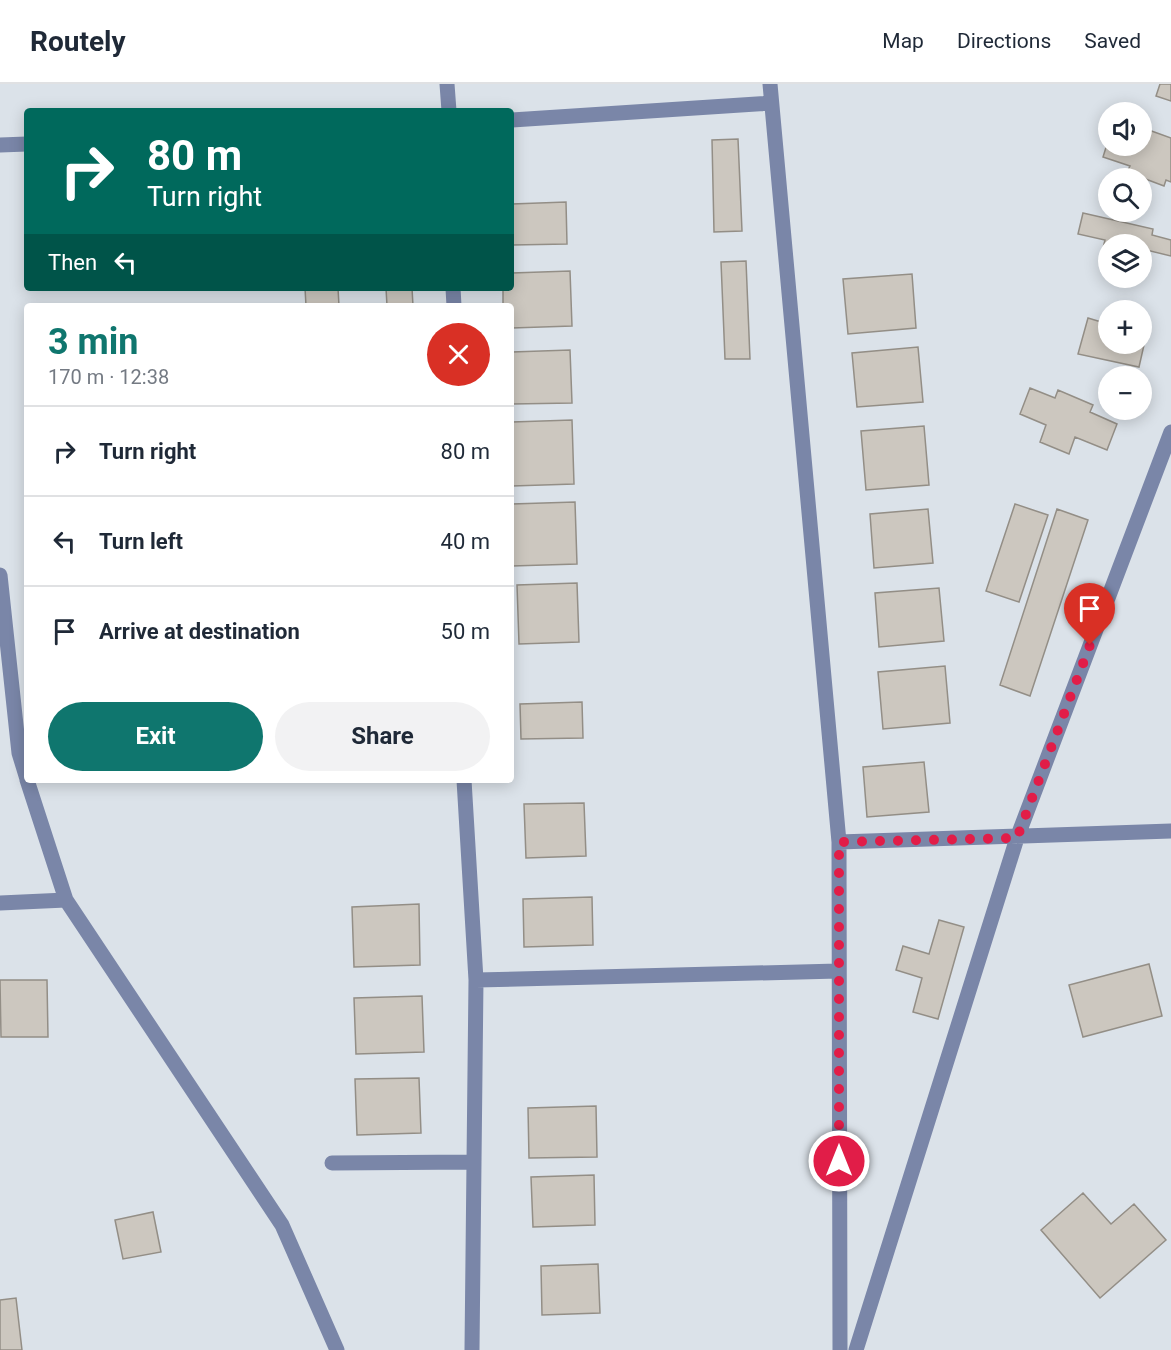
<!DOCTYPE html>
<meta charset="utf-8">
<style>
body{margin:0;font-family:Roboto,sans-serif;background:#f2f2f3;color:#1f2937;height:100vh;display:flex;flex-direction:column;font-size:22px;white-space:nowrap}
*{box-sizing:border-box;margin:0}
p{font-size:20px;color:#747a83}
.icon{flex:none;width:33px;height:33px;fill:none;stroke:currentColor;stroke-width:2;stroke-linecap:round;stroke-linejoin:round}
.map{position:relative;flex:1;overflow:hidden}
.drawer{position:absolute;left:24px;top:219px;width:490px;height:480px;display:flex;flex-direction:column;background:#fff;border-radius:6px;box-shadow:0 3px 15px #0003}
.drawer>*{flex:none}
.top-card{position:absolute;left:24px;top:24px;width:490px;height:183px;border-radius:6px;box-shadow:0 3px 15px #0003;background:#00695c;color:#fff;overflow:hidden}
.fabs{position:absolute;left:1098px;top:18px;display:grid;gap:12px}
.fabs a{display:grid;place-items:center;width:54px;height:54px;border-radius:50%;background:#fff;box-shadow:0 3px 15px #0003;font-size:30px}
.pin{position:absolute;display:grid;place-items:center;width:51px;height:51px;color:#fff;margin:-62px -26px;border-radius:50% 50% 50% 0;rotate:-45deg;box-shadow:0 0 6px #0007}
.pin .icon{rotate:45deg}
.me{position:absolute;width:66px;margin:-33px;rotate:0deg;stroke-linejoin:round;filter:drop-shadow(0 0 4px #0008)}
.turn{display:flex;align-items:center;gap:21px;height:126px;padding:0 24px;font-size:27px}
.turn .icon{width:78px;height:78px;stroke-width:2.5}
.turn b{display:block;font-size:42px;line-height:51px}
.then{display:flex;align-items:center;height:57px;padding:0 24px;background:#0003;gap:12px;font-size:22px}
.round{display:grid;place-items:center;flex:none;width:63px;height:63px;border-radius:32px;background:#f2f2f3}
.head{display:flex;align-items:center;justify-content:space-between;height:102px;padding:0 24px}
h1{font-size:36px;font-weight:700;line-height:45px;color:#0f766e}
.button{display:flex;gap:12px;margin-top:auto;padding:12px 24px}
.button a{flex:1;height:69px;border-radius:36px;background:#0f766e;color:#fff;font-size:24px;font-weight:700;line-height:69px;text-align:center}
.button a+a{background:#f2f2f3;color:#1f2937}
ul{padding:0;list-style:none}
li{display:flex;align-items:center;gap:18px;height:90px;padding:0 24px;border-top:2px solid #e0e1e3}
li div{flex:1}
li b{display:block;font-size:22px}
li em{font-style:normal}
header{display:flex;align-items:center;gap:36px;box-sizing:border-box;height:84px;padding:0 30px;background:#fff;border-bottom:2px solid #e0e1e3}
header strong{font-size:28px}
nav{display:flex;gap:33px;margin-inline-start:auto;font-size:21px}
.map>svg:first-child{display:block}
.building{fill:#ccc7bf;stroke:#938e86;stroke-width:1.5}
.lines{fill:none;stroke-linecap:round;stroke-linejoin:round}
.minor{stroke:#7a86a8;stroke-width:15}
.route{stroke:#e11d48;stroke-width:10;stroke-dasharray:0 18}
</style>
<header>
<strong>Routely</strong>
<nav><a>Map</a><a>Directions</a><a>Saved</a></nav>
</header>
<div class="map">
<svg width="1171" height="1266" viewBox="0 0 1171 1266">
<rect width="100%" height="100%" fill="#dbe2e9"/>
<path class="building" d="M1160 0H1171V17L1156 12Z
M1146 45 1171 54V98L1166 96 1164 102 1127 88 1130 82 1103 73 1108 57V62H1142Z
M738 55 742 147 714 148 712 56Z
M566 118 567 160 512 161V120Z
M1083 129 1153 145 1152 151 1171 156V172L1142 165V160H1108V169L1102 168 1105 156 1078 150Z
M746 177 750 275H725L721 178Z
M570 187 572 242 512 244V222H503V204H512V189Z
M912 190 916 244 848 250 843 195Z
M305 204H338L339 222H306Z
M386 204H412L413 222H387Z
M1088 234 1108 240V260L1144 261 1139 283 1078 270Z
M918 263 923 318 857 323 852 269Z
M570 266 572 319 512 320V268Z
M1030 304 1055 314 1058 306 1093 321 1090 328 1117 340 1107 366 1075 353 1069 370 1040 358 1046 341 1020 330Z
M572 336 574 400 512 402V338Z
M924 342 929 401 866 406 861 347Z
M575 418 577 480 512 482V420Z
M1015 420 1048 431 1019 518 986 507Z
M928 425 933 479 874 484 870 430Z
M1057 425 1088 436 1030 612 1000 601Z
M577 499 579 558 519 560 517 501Z
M939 504 944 557 879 563 875 509Z
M945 582 950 639 883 645 878 588Z
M582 618 583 654 521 655 520 620Z
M924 678 929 728 867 733 863 683Z
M584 719 586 772 526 774 524 720Z
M592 813 593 861 524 863 523 815Z
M419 820 420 881 354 883 352 823Z
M939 836 964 843 938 935 913 928 922 894 896 886 903 862 929 870Z
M1149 880 1162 932 1083 953 1069 901Z
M0 896H47L48 953H1Z
M422 912 424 968 356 970 354 914Z
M419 994 421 1049 357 1051 355 995Z
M596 1022 597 1073 529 1074 528 1024Z
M594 1091 595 1141 533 1143 531 1093Z
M1083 1109 1111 1140 1134 1120 1166 1156 1100 1214 1041 1146Z
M153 1128 161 1168 123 1175 115 1136Z
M598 1180 600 1229 542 1231 541 1182Z
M16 1214 22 1266H0V1216Z"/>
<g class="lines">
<path class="minor" d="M447 0 449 27
M770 0 839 758 840 1266
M512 36 771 19
M0 61 27 60
M453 204 454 222
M0 491 19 669 27 695
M27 696 66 816 282 1141 337 1266
M839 758 1171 747
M0 819 66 816
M476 896 838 887
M332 1079 474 1078 476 896 464 696
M472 1266 474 1078
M856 1266 1017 754 1171 348"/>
</g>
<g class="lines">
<path class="route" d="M839 1077V758L1017 754 1090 561"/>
</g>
</svg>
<div class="fabs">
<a><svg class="icon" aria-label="sound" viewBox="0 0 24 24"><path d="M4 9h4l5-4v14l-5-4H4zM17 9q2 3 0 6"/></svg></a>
<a><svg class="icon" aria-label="search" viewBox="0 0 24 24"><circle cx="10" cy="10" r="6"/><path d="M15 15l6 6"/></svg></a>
<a><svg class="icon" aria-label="layers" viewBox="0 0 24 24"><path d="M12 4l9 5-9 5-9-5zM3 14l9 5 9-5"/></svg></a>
<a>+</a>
<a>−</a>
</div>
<div class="pin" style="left:1090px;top:561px;background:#d93025"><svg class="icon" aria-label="arrive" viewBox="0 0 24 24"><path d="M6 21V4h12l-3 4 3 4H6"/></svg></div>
<svg class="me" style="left:839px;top:1077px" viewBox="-20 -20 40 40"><circle r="17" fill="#e11d48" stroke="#fff" stroke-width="3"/><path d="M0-11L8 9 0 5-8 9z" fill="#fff"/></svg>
<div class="top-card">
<div class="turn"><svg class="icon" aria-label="right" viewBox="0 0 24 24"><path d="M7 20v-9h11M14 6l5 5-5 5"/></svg><div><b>80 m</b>Turn right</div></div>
<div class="then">Then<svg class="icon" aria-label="left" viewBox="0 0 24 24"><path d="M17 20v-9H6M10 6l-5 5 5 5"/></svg></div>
</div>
<section class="drawer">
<div class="head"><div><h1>3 min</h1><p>170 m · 12:38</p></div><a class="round" style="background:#d93025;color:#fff"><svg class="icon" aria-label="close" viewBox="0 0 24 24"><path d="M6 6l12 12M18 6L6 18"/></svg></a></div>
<ul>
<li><svg class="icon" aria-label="right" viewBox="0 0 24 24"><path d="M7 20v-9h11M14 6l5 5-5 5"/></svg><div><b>Turn right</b></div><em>80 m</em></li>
<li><svg class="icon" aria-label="left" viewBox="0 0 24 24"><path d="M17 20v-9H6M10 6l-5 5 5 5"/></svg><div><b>Turn left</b></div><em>40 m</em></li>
<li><svg class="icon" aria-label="arrive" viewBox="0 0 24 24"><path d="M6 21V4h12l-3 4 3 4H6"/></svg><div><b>Arrive at destination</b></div><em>50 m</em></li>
</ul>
<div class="button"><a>Exit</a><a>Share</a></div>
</section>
</div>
